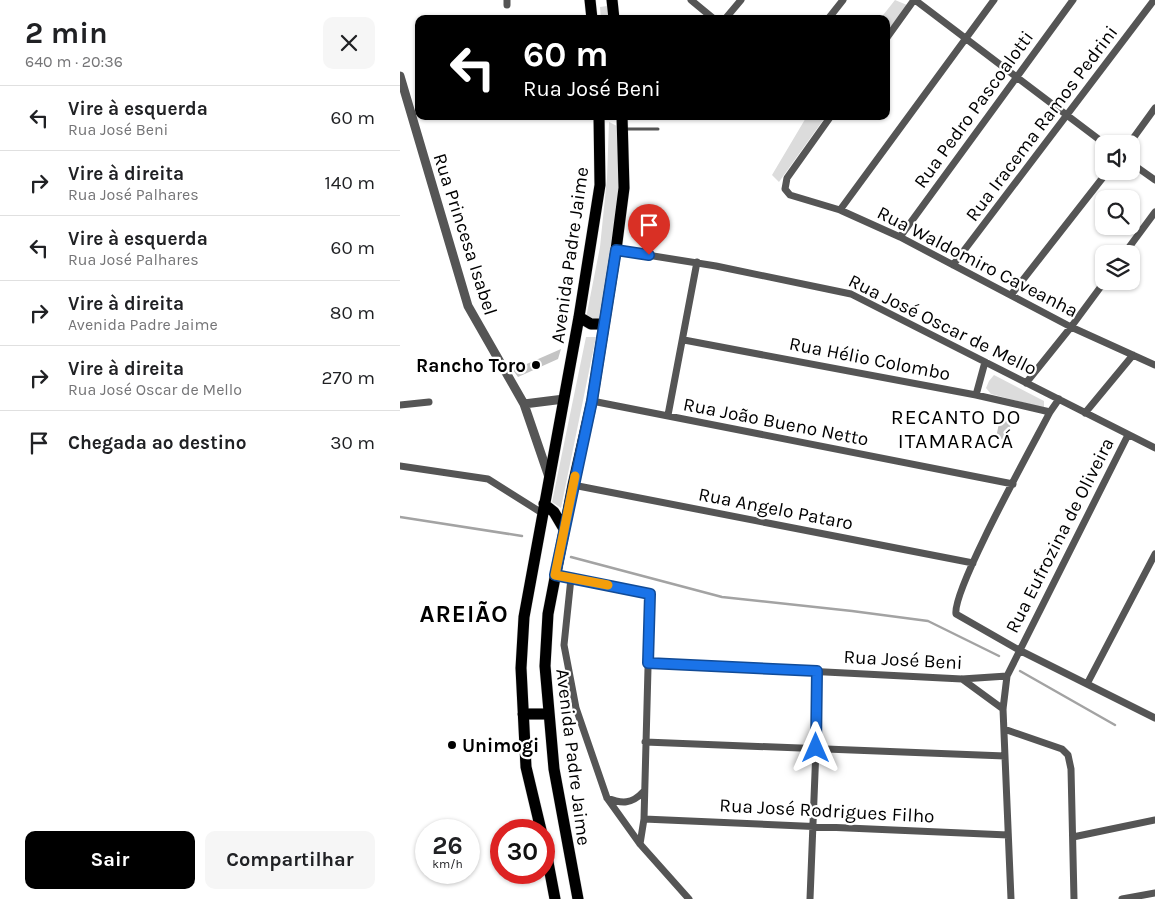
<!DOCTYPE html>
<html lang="pt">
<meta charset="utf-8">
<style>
body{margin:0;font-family:Karla,sans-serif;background:#f6f6f6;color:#202124;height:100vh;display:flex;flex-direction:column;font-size:19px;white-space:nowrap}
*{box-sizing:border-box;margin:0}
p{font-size:16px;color:#757577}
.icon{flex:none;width:28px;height:28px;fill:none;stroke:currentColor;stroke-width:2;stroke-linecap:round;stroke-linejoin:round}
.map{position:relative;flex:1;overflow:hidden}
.sheet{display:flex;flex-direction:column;background:#fff;width:400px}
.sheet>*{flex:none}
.guide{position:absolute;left:15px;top:15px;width:475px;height:105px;border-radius:10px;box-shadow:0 1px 4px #0004;background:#000;color:#fff;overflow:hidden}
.controls{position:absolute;left:695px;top:135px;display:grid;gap:10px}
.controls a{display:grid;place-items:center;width:45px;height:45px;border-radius:10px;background:#fff;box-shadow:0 1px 4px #0004;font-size:25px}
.speed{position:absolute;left:15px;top:819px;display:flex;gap:10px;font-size:25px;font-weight:700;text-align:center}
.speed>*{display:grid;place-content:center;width:65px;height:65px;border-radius:50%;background:#fff;box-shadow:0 1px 4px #0004;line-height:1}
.speed small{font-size:12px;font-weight:400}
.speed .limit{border:8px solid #d22;background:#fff;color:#111}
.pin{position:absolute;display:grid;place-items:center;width:42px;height:42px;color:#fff;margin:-51px -21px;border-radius:50% 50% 50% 0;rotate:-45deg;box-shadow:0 0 5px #0007}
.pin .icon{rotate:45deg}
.me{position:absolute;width:55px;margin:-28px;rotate:0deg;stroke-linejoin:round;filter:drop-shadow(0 0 4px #0008)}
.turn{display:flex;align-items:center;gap:18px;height:105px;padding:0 25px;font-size:22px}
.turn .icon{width:65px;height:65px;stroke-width:2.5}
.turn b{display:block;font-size:35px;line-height:42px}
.round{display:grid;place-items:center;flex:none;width:52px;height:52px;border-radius:10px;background:#f6f6f6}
.summary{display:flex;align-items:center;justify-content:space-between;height:85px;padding:0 25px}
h1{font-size:30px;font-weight:700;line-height:38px}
.cta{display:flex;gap:10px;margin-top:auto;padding:10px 25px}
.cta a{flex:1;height:58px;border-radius:10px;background:#000;color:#fff;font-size:20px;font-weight:700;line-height:58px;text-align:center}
.cta a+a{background:#f6f6f6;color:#202124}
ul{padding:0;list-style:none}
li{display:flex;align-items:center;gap:15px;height:65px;padding:0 25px;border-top:1px solid #e0e0e0}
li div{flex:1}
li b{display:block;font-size:19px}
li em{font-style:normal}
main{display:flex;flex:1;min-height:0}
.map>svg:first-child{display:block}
.green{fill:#dcdcdc}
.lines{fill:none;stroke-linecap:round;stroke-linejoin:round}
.stream{stroke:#a3a3a3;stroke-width:2.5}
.building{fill:#c4c4c4}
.primary-casing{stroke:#dbdbdb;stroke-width:12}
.service{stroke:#555;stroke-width:3}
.minor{stroke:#555;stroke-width:7}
.tertiary{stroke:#555;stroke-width:9}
.primary{stroke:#000;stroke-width:11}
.route-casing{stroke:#114b97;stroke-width:12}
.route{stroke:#1a73e8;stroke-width:9}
.slow{stroke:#f59e0b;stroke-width:9}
.poi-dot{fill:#000;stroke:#fff;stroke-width:2}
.labels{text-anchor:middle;stroke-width:4.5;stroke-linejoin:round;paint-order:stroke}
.street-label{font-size:19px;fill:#000;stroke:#fff}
.poi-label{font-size:19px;font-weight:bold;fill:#000;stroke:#fff;text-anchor:end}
.quarter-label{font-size:21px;letter-spacing:1px;fill:#000;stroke:#fff}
.district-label{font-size:24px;font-weight:bold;letter-spacing:1px;fill:#000;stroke:#fff}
</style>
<main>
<section class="sheet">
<div class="summary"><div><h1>2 min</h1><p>640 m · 20:36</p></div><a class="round"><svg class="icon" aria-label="close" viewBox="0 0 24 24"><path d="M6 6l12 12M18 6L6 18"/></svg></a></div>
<ul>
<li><svg class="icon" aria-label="left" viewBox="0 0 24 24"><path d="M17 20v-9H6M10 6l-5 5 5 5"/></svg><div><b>Vire à esquerda</b><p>Rua José Beni</p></div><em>60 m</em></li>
<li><svg class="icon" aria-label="right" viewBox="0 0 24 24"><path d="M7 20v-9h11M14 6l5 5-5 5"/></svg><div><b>Vire à direita</b><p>Rua José Palhares</p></div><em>140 m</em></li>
<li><svg class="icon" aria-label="left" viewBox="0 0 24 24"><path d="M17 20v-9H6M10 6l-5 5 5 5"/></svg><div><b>Vire à esquerda</b><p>Rua José Palhares</p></div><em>60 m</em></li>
<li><svg class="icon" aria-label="right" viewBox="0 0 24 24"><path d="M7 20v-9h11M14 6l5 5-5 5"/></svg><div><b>Vire à direita</b><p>Avenida Padre Jaime</p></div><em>80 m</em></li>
<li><svg class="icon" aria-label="right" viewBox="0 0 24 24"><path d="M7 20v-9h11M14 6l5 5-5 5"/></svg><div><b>Vire à direita</b><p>Rua José Oscar de Mello</p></div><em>270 m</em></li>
<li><svg class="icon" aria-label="arrive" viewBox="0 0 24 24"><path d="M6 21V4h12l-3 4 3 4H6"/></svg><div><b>Chegada ao destino</b></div><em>30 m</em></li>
</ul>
<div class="cta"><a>Sair</a><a>Compartilhar</a></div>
</section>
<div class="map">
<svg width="755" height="899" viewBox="0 0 755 899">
<rect width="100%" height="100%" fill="#fff"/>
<path class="green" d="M495 0 507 5 486 33V19H480Z
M207 6 209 19H201L200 7Z
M407 116H426L379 182 372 175Z
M209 122 217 126 220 186 201 320 186 318 200 247 207 178Z
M186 337H196L161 508 152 502Z
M594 375 644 401V408L591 394 586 388 589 381Z"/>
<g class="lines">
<path class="stream" d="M0 517 122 536
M171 557 322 597 452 611 528 621 599 656
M620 671 715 725"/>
</g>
<path class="building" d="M161 349 158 359 118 377 113 370Z
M601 413 612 415 608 440 596 438Z"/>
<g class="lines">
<g class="primary-casing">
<path id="primary" d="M190 0 192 19
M212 0 214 19
M179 317 191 324H204
M144 504 154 512 164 529
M123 714H148
M141 830 126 767 121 668 124 617 179 317 200 185 199 116
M144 841 155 899
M178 899 154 769 145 666 148 614 173 485 192 401 216 250 224 188 222 116"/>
</g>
<path class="service" d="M224 129H258"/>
<path class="minor" d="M107 0V5
M291 0 314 19
M515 0 705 144
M325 19 341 0
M428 19 443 0
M486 39 514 0
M431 116 387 178 385 189 390 195 440 210 500 237 671 327 755 365
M729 144 755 108
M731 163 755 180
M440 210 594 0
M500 237 673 0
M216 250 316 266 451 294 755 448
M724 254 755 212
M553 265 754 0
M611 295 708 171
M284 340 576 395 650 412
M626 383 671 327 705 281
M576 395 585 362
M659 399 650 412C634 443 552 590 556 614L619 650 755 718
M192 401 613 484
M0 405 29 402
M685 413 733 355
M268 415 297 262
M0 466 88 479 142 513
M173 485 573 563
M155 575 250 593 244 819 240 844
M171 578 164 645 176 708 207 798 240 844 289 899
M248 663 562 679 607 676
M562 679 603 709
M687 684 755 554
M604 729 662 749 668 755 671 769 674 899
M245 742 605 756
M207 798C222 804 232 804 243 792
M244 819 608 835
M673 837 755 820
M410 899 416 748 417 671
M611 899 603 709 607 676 728 435
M722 899 755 893"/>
<path class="tertiary" d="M0 76 68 306 124 404 149 477
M124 404 164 399"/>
<use href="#primary" class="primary"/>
</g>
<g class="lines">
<g class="route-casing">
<path id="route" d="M249 255 216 250 192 401 155 575 250 594 248 663 417 671 416 748"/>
</g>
<use href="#route" class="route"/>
<path class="slow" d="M175 476 155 575 208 585"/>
</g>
<g class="poi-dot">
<circle cx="136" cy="365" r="5"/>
<circle cx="52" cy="745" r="5"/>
</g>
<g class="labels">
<g class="street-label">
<text transform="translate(573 109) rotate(-54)" y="7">Rua Pedro Pascoalotti</text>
<text transform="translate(641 123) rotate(-53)" y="7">Rua Iracema Ramos Pedrini</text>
<text transform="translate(66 234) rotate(72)" y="7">Rua Princesa Isabel</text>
<text transform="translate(169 255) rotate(-82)" y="7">Avenida Padre Jaime</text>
<text transform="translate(578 261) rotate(27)" y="7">Rua Waldomiro Caveanha</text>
<text transform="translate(543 324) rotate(26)" y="7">Rua José Oscar de Mello</text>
<text transform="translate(470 358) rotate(11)" y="7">Rua Hélio Colombo</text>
<text transform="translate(376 421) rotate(11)" y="7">Rua João Bueno Netto</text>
<text transform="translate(376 508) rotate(11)" y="7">Rua Angelo Pataro</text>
<text transform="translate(659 535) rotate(-63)" y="7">Rua Eufrozina de Oliveira</text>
<text transform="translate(503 659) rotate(3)" y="7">Rua José Beni</text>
<text transform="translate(174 757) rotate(83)" y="7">Avenida Padre Jaime</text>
<text transform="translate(427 810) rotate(3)" y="7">Rua José Rodrigues Filho</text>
</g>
<g class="poi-label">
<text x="126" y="372">Rancho Toro</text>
<text x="62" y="752" text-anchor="start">Unimogi</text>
</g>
<g class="quarter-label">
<text x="556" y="424">RECANTO DO<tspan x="556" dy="24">ITAMARACÁ</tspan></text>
</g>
<g class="district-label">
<text x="64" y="622">AREIÃO</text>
</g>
</g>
</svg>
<div class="controls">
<a><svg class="icon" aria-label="sound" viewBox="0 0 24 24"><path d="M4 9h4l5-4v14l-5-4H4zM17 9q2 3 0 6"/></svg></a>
<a><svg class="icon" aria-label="search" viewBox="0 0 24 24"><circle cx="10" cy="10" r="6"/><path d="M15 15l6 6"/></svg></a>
<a><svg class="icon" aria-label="layers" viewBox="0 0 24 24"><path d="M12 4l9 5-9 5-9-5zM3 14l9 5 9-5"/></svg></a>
</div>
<div class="speed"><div>26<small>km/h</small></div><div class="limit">30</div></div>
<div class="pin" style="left:249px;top:255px;background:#d93025"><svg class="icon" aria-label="arrive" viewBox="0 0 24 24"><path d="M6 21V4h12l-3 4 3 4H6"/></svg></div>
<svg class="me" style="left:416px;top:748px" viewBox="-20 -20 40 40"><path d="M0-17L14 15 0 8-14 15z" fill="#1a73e8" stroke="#fff" stroke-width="4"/></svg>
<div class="guide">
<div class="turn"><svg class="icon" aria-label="left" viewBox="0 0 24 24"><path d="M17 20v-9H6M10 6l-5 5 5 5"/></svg><div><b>60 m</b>Rua José Beni</div></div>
</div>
</div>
</main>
